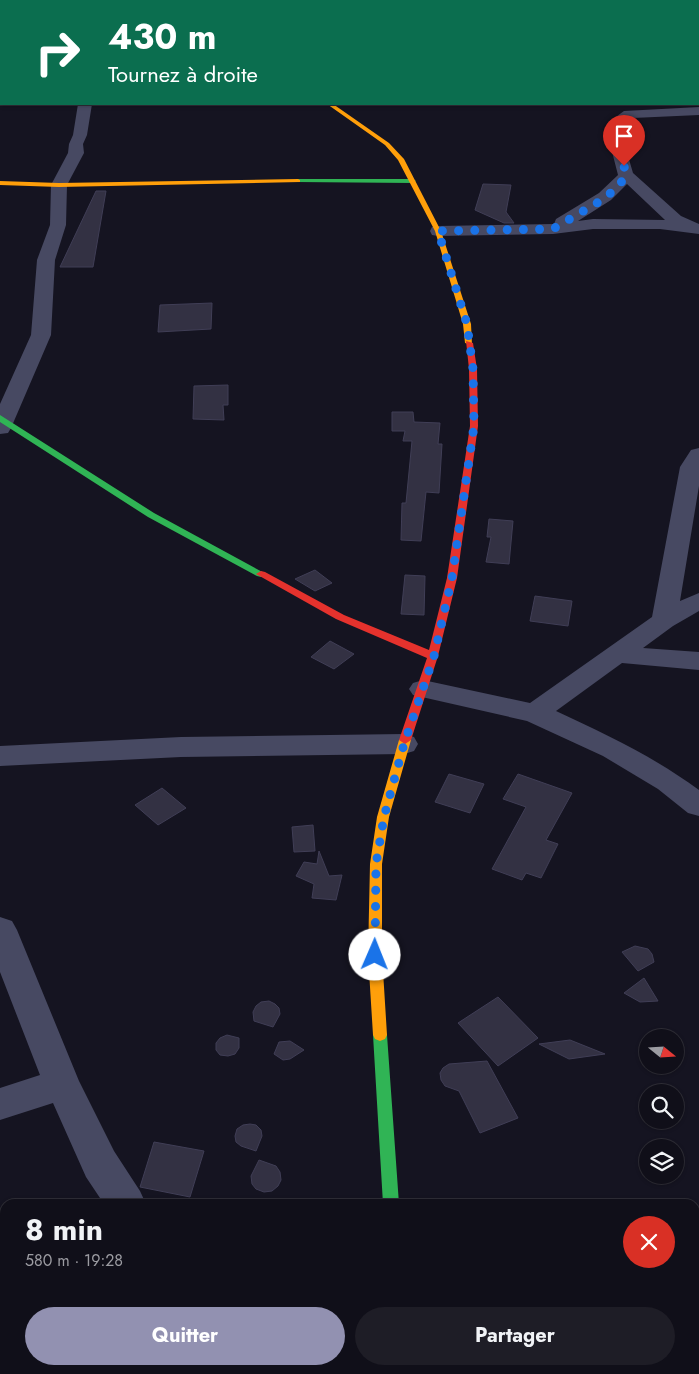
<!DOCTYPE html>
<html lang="fr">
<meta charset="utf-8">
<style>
body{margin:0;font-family:Jost,sans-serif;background:#1e1d26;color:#f1f3f6;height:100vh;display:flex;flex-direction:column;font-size:19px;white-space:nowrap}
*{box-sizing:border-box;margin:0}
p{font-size:16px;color:#9c9ca2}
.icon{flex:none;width:28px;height:28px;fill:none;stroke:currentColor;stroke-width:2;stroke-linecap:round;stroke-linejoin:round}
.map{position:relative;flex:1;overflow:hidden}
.sheet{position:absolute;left:0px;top:1199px;width:700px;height:176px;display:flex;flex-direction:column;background:#100f19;border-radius:15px 15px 0 0;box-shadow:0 1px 4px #0004,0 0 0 1px #302f38}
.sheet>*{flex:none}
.top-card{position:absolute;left:0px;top:0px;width:700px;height:105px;box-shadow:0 1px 4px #0004,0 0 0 1px #302f38;background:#0b6e4f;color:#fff;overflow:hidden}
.needle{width:32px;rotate:108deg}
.fabs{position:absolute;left:639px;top:1029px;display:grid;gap:10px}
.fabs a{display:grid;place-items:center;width:45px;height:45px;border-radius:50%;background:#100f19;box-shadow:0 1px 4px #0004,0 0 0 1px #302f38;font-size:25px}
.pin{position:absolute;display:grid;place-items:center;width:42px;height:42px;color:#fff;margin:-51px -21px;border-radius:50% 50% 50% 0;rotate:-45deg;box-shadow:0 0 5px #0007}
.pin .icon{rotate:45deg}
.me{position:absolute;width:55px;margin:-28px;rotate:1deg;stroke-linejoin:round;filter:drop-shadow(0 0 4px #0008)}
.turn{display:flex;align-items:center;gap:18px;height:105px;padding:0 25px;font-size:22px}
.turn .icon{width:65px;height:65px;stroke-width:2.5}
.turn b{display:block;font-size:35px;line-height:42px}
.round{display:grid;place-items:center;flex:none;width:52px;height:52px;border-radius:26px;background:#1e1d26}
.headline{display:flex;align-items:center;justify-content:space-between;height:85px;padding:0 25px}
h1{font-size:30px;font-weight:700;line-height:38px}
.primary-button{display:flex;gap:10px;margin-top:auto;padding:10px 25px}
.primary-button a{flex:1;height:58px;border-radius:30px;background:#9291b1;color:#fff;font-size:20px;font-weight:700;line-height:58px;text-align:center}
.primary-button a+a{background:#1e1d26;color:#f1f3f6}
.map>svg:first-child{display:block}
.building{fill:#333143;stroke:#403e56}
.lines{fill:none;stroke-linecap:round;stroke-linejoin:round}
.street{fill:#474962;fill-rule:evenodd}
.fast{fill:#30b455;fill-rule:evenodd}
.slow{fill:#ff9f0a;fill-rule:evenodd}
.jam{fill:#e5322d;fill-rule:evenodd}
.route{stroke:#1a73e8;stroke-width:9;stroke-dasharray:0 16.2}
</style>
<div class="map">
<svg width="699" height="1374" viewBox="0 0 699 1374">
<rect width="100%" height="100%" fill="#151421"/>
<path class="building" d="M483 184 511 185 506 212 514 223H504L475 210Z
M96 191H106L93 267H60Z
M212 303 211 329 158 332 160 305Z
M228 385V405H223L224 420 193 419 194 386Z
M392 412H413L414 422 440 423 438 444H442L439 493 426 492 421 541 401 540 402 503H406L412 441H403L405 431H392Z
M489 519 513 521 509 564 486 562 491 537H487Z
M315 570 332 583 315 591 295 579Z
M405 575 425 576 424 615 401 614Z
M535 596 572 601 568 626 530 621Z
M330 641 354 654 334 669 311 657Z
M449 774 484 784 470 813 435 802Z
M518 774 572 793 546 840 558 844 541 878 526 873 522 880 492 869 526 807 503 799Z
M162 788 186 808 158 825 135 805Z
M313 825 315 851 294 852 292 827Z
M319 851 329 876 342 875 336 900 312 898 314 884 296 876 304 862 317 864Z
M635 946 648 949 652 954 654 962 638 971 622 952Z
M644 978 658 1001 640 1002 624 993Z
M498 997 538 1038 498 1066 458 1023Z
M269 1001 275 1004 279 1008 280 1014 273 1027 254 1021 253 1012 256 1006 261 1002Z
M227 1035 239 1038V1048L235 1054 228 1056 220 1055 216 1050V1043L220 1038Z
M570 1040 605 1054 569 1059 539 1044Z
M290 1041 304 1050 290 1059 283 1060 274 1054 279 1042Z
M487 1061 518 1118 480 1133 459 1091 445 1086 441 1080 440 1073 443 1068 449 1064Z
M250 1124 256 1125 261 1130 262 1136 256 1151 241 1146 236 1142 235 1136 237 1129 243 1125Z
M154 1142 204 1151 190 1197 140 1187Z
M259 1160 276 1166 280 1172 281 1180 278 1186 272 1191 264 1192 256 1189 252 1184 251 1176Z"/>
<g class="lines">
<path class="street" d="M577 0H589V1H577Z
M78 104H92L87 135 83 144 84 153 67 185 66 225 55 260 51 335 11 428 8 433 0 434V404L31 335 37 260 50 225 51 185 68 153 69 144 73 135Z
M699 107V115L633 118 624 124 621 132 633 173 681 216 699 224V234L660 229H593L553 234 438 236 432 235 430 231 432 227 438 226 554 224 556 219 599 193 618 175 607 132 613 119 624 111ZM627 184 665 220 593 219 578 221 611 200Z
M699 448V486L680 601 699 593V611L673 626 643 648 699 652V670L622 663 556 711C606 734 654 757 699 790V816L688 813 658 789 603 756 527 721 413 695 409 689 413 683 423 680 530 703 652 617 680 467 691 450Z
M404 734 414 737 418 744 414 751 404 754 181 757 0 766V746L181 737Z
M0 917 12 921 17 930 79 1081 114 1151 140 1191 146 1204H104L86 1177 53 1103 0 1120V1088L40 1075 0 972Z
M105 1370H151L149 1374H103Z"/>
<path class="fast" d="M298 179H413L416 181 413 183 296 182V180Z
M0 415 154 513 266 574 261 577 257 576 148 517 0 422Z
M380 1029 385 1031 387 1035 399 1204H383L373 1035 375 1031Z
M418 1370H436L437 1374H419Z"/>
<path class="slow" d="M327 104H333L389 143 404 159 441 231 471 324 472 345 465 343 463 324 435 231 398 160 385 145Z
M298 179 300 180V182L59 187 0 185V181L59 183Z
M405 736 411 740 389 817 382 864V955L387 1035 385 1039 380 1041 375 1039 373 1035 368 955 370 864 377 817 399 740Z"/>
<path class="jam" d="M466 341 473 343 477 369 478 426 457 578 438 656 411 740 405 744 399 740 427 658 336 619 256 574 261 571 265 572 344 615 429 650 447 578 470 426 469 369Z"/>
</g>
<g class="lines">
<path class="route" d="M375 955 376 864 384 817 404 744 434 656 452 578 474 426 473 369 467 324 438 231 553 229 602 200 618 187 626 175 624 166"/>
</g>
</svg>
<div class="fabs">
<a><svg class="needle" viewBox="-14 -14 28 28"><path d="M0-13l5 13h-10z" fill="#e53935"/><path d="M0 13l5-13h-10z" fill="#9c9ca2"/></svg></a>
<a><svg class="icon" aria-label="search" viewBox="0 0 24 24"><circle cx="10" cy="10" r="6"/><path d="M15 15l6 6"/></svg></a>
<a><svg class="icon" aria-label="layers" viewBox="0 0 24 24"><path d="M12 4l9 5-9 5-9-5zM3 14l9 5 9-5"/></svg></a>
</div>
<div class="pin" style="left:624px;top:166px;background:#d93025"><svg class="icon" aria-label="arrive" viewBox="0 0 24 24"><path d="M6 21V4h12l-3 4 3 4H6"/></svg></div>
<svg class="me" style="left:375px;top:955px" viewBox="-20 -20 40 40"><circle r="19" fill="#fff"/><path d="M0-13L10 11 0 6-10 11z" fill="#1a73e8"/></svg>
<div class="top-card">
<div class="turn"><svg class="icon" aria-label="right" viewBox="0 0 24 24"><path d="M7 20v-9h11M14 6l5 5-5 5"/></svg><div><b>430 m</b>Tournez à droite</div></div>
</div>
<section class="sheet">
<div class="headline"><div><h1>8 min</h1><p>580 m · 19:28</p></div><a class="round" style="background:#d93025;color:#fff"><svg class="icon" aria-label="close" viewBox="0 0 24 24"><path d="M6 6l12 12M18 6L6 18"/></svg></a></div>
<div class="primary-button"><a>Quitter</a><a>Partager</a></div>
</section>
</div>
